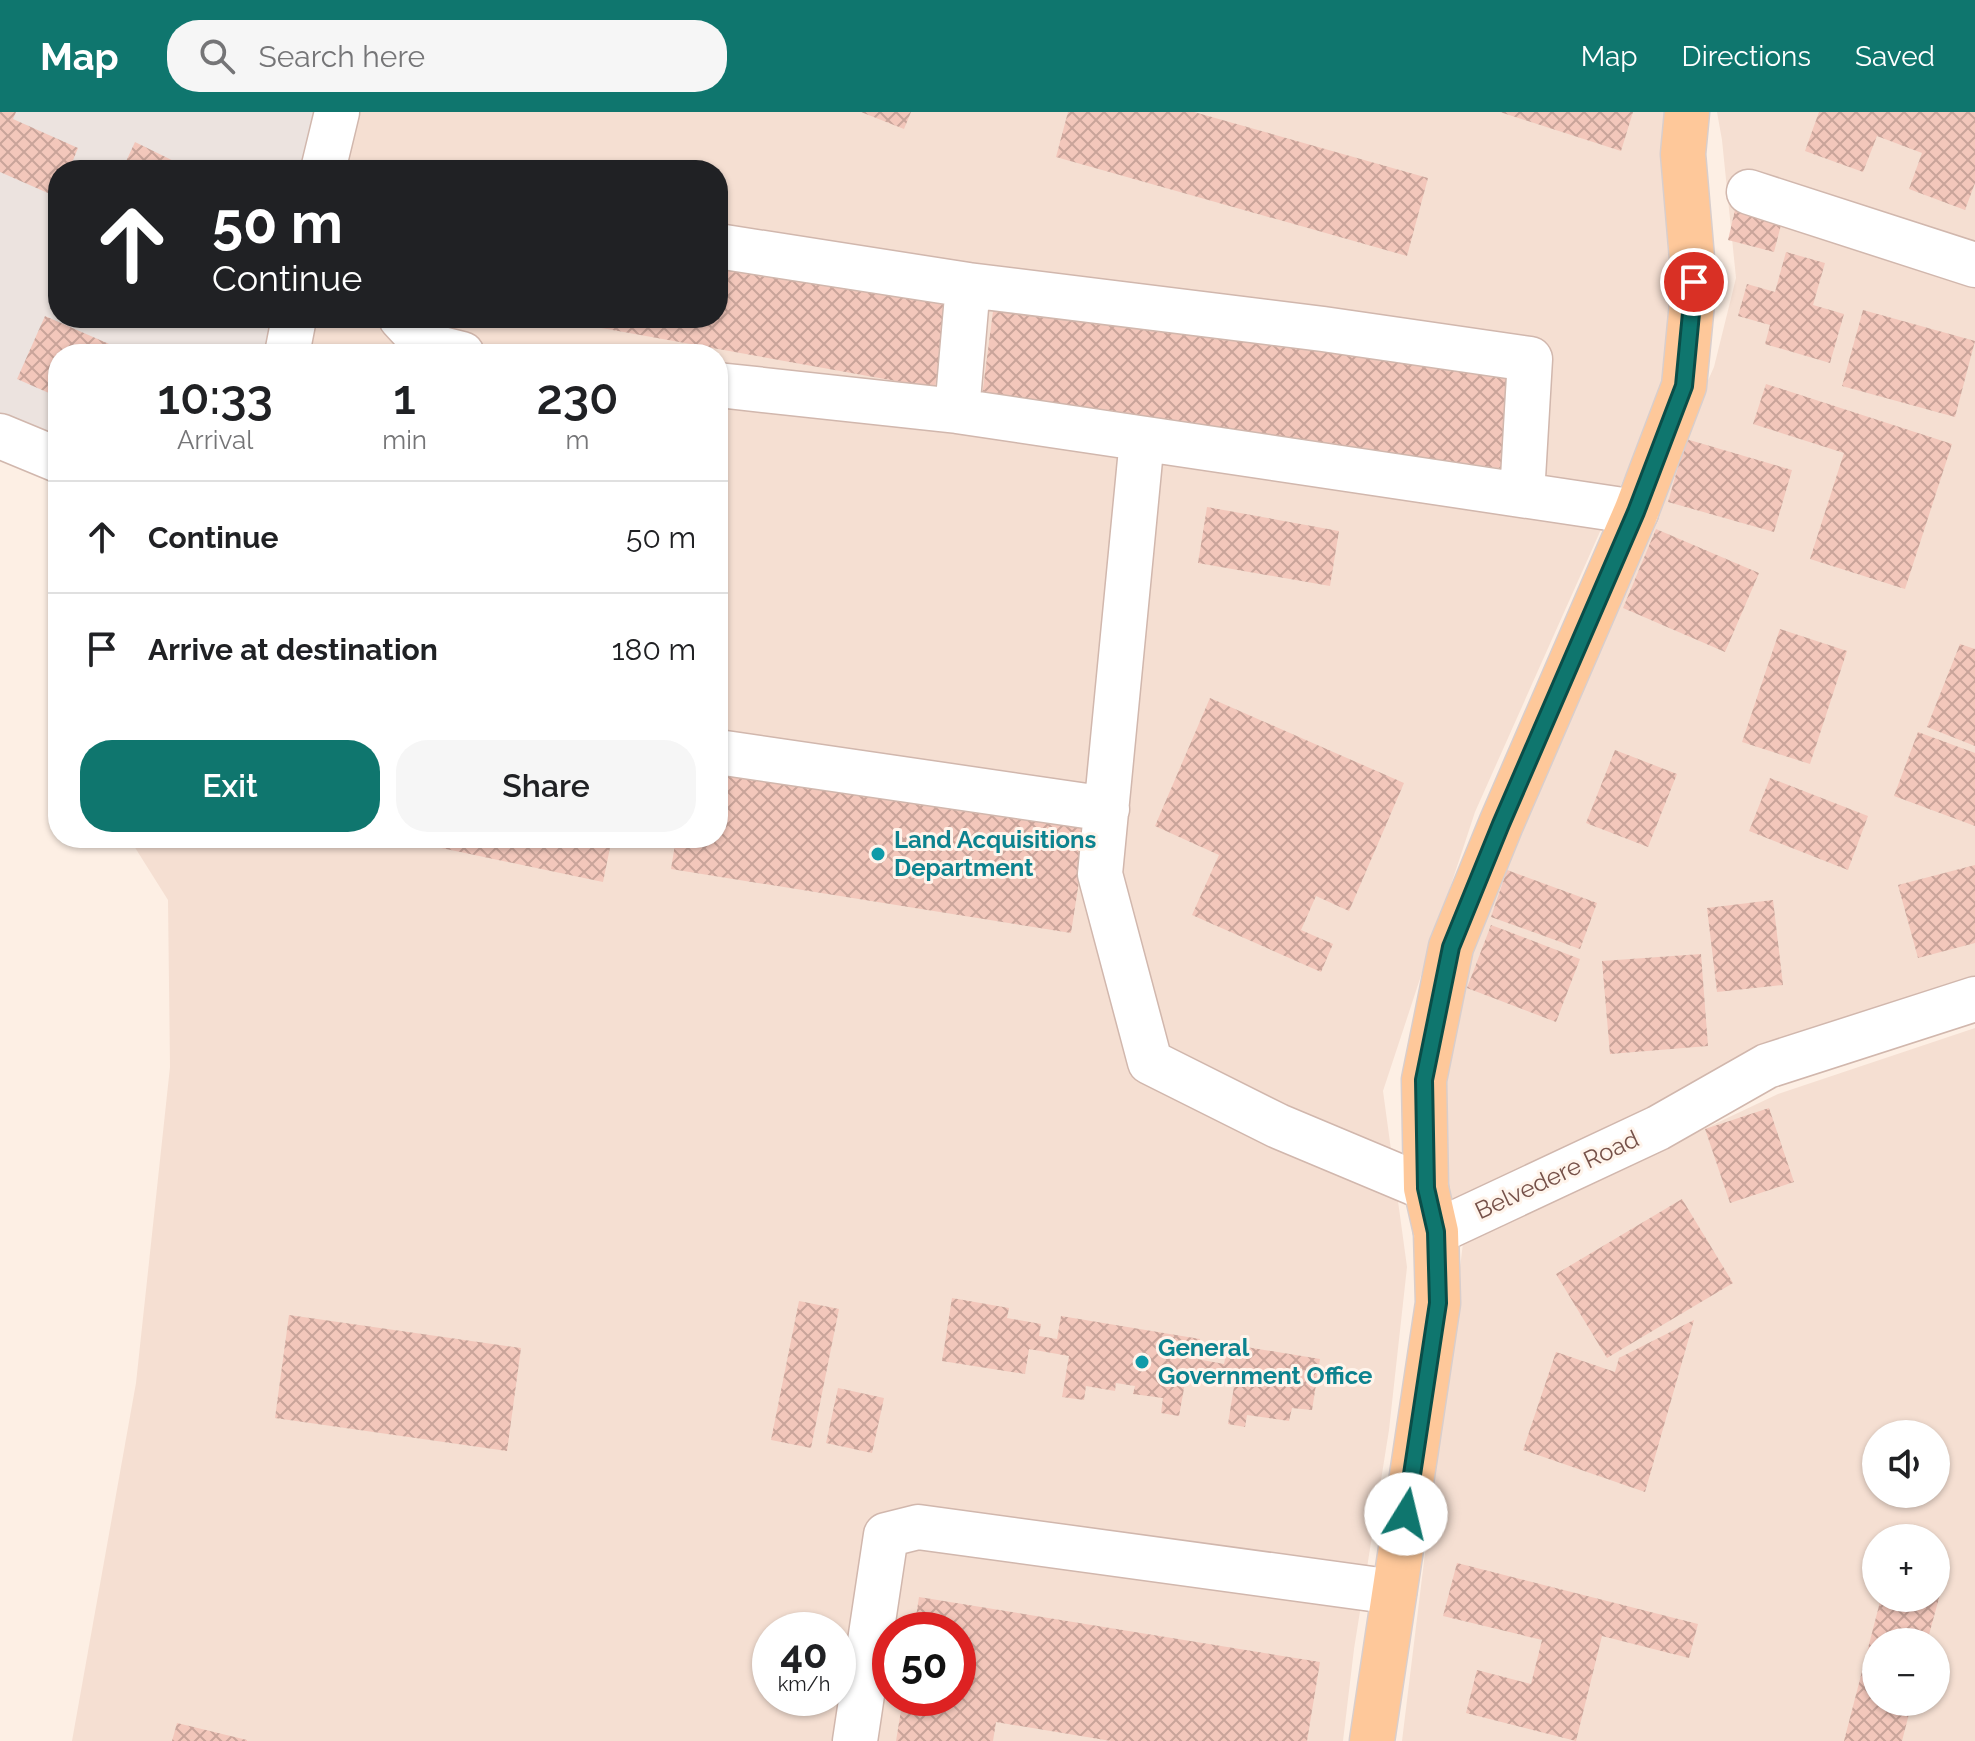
<!DOCTYPE html>
<meta charset="utf-8">
<style>
body{margin:0;font-family:Raleway,sans-serif;background:#f6f6f6;color:#202124;height:100vh;display:flex;flex-direction:column;font-size:30px;white-space:nowrap}
*{box-sizing:border-box;margin:0}
p{font-size:26px;color:#757577}
.icon{flex:none;width:44px;height:44px;fill:none;stroke:currentColor;stroke-width:2;stroke-linecap:round;stroke-linejoin:round}
.map{position:relative;flex:1;overflow:hidden}
.sheet{position:absolute;left:48px;top:232px;width:680px;height:504px;display:flex;flex-direction:column;background:#fff;border-radius:32px;box-shadow:0 2px 6px #0004}
.sheet>*{flex:none}
.hud{position:absolute;left:48px;top:48px;width:680px;height:168px;border-radius:32px;box-shadow:0 2px 6px #0004;background:#202124;color:#fff;overflow:hidden}
.tools{position:absolute;left:1862px;top:1308px;display:grid;gap:16px}
.tools a{display:grid;place-items:center;width:88px;height:88px;border-radius:50%;background:#fff;box-shadow:0 2px 6px #0004;font-size:40px}
.speed{position:absolute;left:752px;top:1500px;display:flex;gap:16px;font-size:40px;font-weight:700;text-align:center}
.speed>*{display:grid;place-content:center;width:104px;height:104px;border-radius:50%;background:#fff;box-shadow:0 2px 6px #0004;line-height:1}
.speed small{font-size:20px;font-weight:400}
.speed .limit{border:12px solid #d22;background:#fff;color:#111}
.pin{position:absolute;display:grid;place-items:center;width:68px;height:68px;color:#fff;margin:-34px;border:4px solid #fff;border-radius:50%;box-shadow:0 2px 8px #0007}
.me{position:absolute;width:88px;margin:-44px;rotate:9deg;stroke-linejoin:round;filter:drop-shadow(0 0 6px #0008)}
.turn{display:flex;align-items:center;gap:28px;height:168px;padding:0 32px;font-size:36px}
.turn .icon{width:104px;height:104px;stroke-width:2.5}
.turn b{display:block;font-size:56px;line-height:68px}
.eta{display:flex;justify-content:space-evenly;align-items:center;height:136px;text-align:center}
.eta b{font-size:48px;font-weight:600;line-height:56px}
.primary-button{display:flex;gap:16px;margin-top:auto;padding:16px 32px}
.primary-button a{flex:1;height:92px;border-radius:32px;background:#0f766e;color:#fff;font-size:32px;font-weight:600;line-height:92px;text-align:center}
.primary-button a+a{background:#f6f6f6;color:#202124}
ul{padding:0;list-style:none}
li{display:flex;align-items:center;gap:24px;height:112px;padding:0 32px;border-top:2px solid #e0e0e0}
li div{flex:1}
li b{display:block;font-size:30px}
li em{font-style:normal}
header{display:flex;align-items:center;gap:48px;box-sizing:border-box;height:112px;padding:0 40px;background:#0f766e;color:#fff}
header strong{font-size:38px}
nav{display:flex;gap:44px;margin-inline-start:auto;font-size:28px}
.search{width:560px;height:72px;background:#f6f6f6;display:flex;align-items:center;gap:20px;box-sizing:border-box;padding:0 28px;border-radius:32px;color:#757577;font-size:30px}
.map>svg:first-child{display:block}
.residential{fill:#f5dfd2;fill-rule:evenodd}
.industrial{fill:#ece3df}
.building{fill:url(#building-cross-hatch)}
.lines{fill:none;stroke-linecap:round;stroke-linejoin:round}
.minor-casing{stroke:#d1b7ad;stroke-width:47}
.major-casing{stroke:#d9cecc;stroke-width:47}
.minor{stroke:#fff;stroke-width:44}
.major{stroke:#fec89a;stroke-width:44}
.route-casing{stroke:#0a4d48;stroke-width:20}
.route{stroke:#0f766e;stroke-width:14}
.culture-dot{fill:#0f9aa8;stroke:#fff4eb;stroke-width:3}
.labels{text-anchor:middle;stroke-width:6;stroke-linejoin:round;paint-order:stroke}
.culture-label{font-size:24px;font-weight:bold;fill:#0d838f;stroke:#fff4eb;text-anchor:start}
.street-label{font-size:24px;fill:#765149;stroke:#fff4eb}
</style>
<header>
<strong>Map</strong>
<div class="search"><svg class="icon" aria-label="search" viewBox="0 0 24 24"><circle cx="10" cy="10" r="6"/><path d="M15 15l6 6"/></svg>Search here</div>
<nav><a>Map</a><a>Directions</a><a>Saved</a></nav>
</header>
<div class="map">
<svg width="1975" height="1629" viewBox="0 0 1975 1629">
<defs>
<pattern id="building-cross-hatch" width="8" height="8" patternUnits="userSpaceOnUse" patternTransform="scale(2)"><rect width="8" height="8" fill="#f3c7bb"/><path d="M0 0l8 8M0 8l8-8" fill="none" stroke="#c9a49a"/></pattern>
</defs>
<rect width="100%" height="100%" fill="#fdefe4"/>
<path class="residential" d="M359 0H1666L1677 247 1475 700 1383 979 1407 1155 1389 1318 1354 1537 1343 1629H72L136 1271 170 955 168 788 129 726H718V242H303L312 206H718V58H346ZM770 1518H838V1586H770ZM890 1518H958V1586H890Z
M1717 0H1975V871L1664 1001 1450 1098 1432 1017 1448 907 1588 536 1714 255 1736 166 1722 28Z
M1975 916V1629H1402L1463 1131 1778 982ZM1876 1322H1936V1382H1876ZM1876 1426H1936V1486H1876ZM1876 1530H1936V1590H1876Z"/>
<path class="industrial" d="M0 0H325L313 58H58V206H282L275 242H58V336L0 311Z"/>
<path class="building" d="M0 0H16L13 7 78 36 69 58H58L57 85 0 60Z
M861 0H911L904 17Z
M1068 0H1194L1428 66 1407 144 1056 45Z
M1500 0H1633L1621 39Z
M1819 0H1975V71L1965 98 1909 77 1922 41 1877 24 1863 60 1805 39Z
M135 30 192 58H122Z
M1735 98 1782 109 1774 140 1728 128Z
M718 140 950 174 935 276 557 208 718 206Z
M1786 140 1825 151 1813 193 1844 202 1830 251 1765 232 1770 213 1738 204 1747 172 1775 180Z
M995 184 1525 259 1512 358 982 284Z
M1863 198 1975 229 1955 305 1842 274Z
M45 204 132 242H58V285L17 267Z
M1766 272 1952 332 1905 477 1810 447 1844 341 1753 312Z
M1686 327 1792 358 1774 420 1668 390Z
M1207 395 1339 419 1330 474 1198 451Z
M1656 417 1759 461 1725 540 1623 496Z
M1780 517 1847 539 1810 652 1742 630Z
M1960 532 1975 537V634L1927 615Z
M1210 586 1404 671 1349 799 1316 784 1301 818 1333 832 1321 860 1192 803 1219 743 1155 714Z
M1918 620 1975 641V714L1894 684Z
M1615 638 1677 662 1648 735 1586 711Z
M718 653 1088 711 1071 821 671 757 676 726H718Z
M1770 666 1868 704 1848 758 1749 719Z
M394 726H612L603 770Z
M1975 753V831L1918 846 1898 773Z
M1507 758 1597 791 1580 837 1491 805Z
M1773 788 1783 873 1717 880 1707 796Z
M1491 813 1580 847 1556 910 1467 876Z
M1701 842 1708 934 1610 942 1602 849Z
M1769 996 1794 1070 1730 1091 1705 1017Z
M1682 1087 1733 1171 1607 1246 1556 1162Z
M952 1186 1009 1196 1007 1206 1041 1212 1039 1224 1057 1227 1061 1204 1200 1227 1197 1247 1224 1252 1228 1232 1320 1247 1312 1298 1292 1296 1289 1309 1247 1303 1245 1315 1228 1312 1235 1268 1187 1260 1179 1304 1161 1301 1163 1286 1133 1282 1135 1274 1116 1271 1115 1279 1086 1274 1084 1288 1062 1285 1069 1244 1029 1237 1025 1262 942 1249Z
M799 1189 839 1197 811 1336 771 1328Z
M289 1203 521 1236 507 1339 275 1306Z
M1694 1208 1645 1380 1523 1338 1556 1240 1615 1260 1619 1246Z
M838 1276 884 1286 872 1341 826 1331Z
M1457 1451 1698 1512 1689 1546 1602 1524 1576 1629 1466 1601 1477 1558 1531 1572 1542 1528 1443 1504Z
M1936 1473 1942 1475 1927 1530H1876V1590H1912L1902 1629H1844L1881 1486H1936Z
M919 1485 1320 1550 1307 1629H1111L996 1610 993 1629H896L903 1586H958V1518H914Z
M177 1611 247 1628V1629H172Z"/>
<g class="lines">
<g class="minor-casing">
<path id="minor" d="M323 58 337 0
M1749 80 1975 153
M718 134 968 173
M401 206 426 233 462 242
M287 242 294 206
M718 273 957 299
M0 324 58 348
M1142 327 1100 762 1150 950 1278 1014 1426 1076
M1522 383 1530 247 1323 217 968 173 957 299 1636 400
M718 640 1107 697
M1436 1120 1658 1016 1767 954 1975 887
M855 1629 886 1423 918 1415 1394 1480"/>
</g>
<g class="major-casing">
<path id="major" d="M1372 1629 1438 1191 1436 1120 1426 1076 1424 968 1451 835 1501 712 1636 400 1684 274 1694 170 1683 42 1687 0"/>
</g>
<use href="#minor" class="minor"/>
<use href="#major" class="major"/>
</g>
<g class="lines">
<g class="route-casing">
<path id="route" d="M1406 1402 1438 1191 1436 1120 1426 1076 1424 968 1451 835 1501 712 1636 400 1684 274 1694 170"/>
</g>
<use href="#route" class="route"/>
</g>
<g class="culture-dot">
<circle cx="878" cy="742" r="8"/>
<circle cx="1142" cy="1250" r="8"/>
</g>
<g class="labels">
<g class="culture-label">
<text x="894" y="736">Land Acquisitions<tspan x="894" dy="28">Department</tspan></text>
<text x="1158" y="1244">General<tspan x="1158" dy="28">Government Office</tspan></text>
</g>
<g class="street-label">
<text transform="translate(1557 1063) rotate(-25)" y="8">Belvedere Road</text>
</g>
</g>
</svg>
<div class="tools">
<a><svg class="icon" aria-label="sound" viewBox="0 0 24 24"><path d="M4 9h4l5-4v14l-5-4H4zM17 9q2 3 0 6"/></svg></a>
<a>+</a>
<a>−</a>
</div>
<div class="speed"><div>40<small>km/h</small></div><div class="limit">50</div></div>
<div class="pin" style="left:1694px;top:170px;background:#d93025"><svg class="icon" aria-label="arrive" viewBox="0 0 24 24"><path d="M6 21V4h12l-3 4 3 4H6"/></svg></div>
<svg class="me" style="left:1406px;top:1402px" viewBox="-20 -20 40 40"><circle r="19" fill="#fff"/><path d="M0-13L10 11 0 6-10 11z" fill="#0f766e"/></svg>
<div class="hud">
<div class="turn"><svg class="icon" aria-label="ahead" viewBox="0 0 24 24"><path d="M12 20V5M6 11l6-6 6 6"/></svg><div><b>50 m</b>Continue</div></div>
</div>
<section class="sheet">
<div class="eta">
<div><b>10:33</b><p>Arrival</p></div>
<div><b>1</b><p>min</p></div>
<div><b>230</b><p>m</p></div>
</div>
<ul>
<li><svg class="icon" aria-label="ahead" viewBox="0 0 24 24"><path d="M12 20V5M6 11l6-6 6 6"/></svg><div><b>Continue</b></div><em>50 m</em></li>
<li><svg class="icon" aria-label="arrive" viewBox="0 0 24 24"><path d="M6 21V4h12l-3 4 3 4H6"/></svg><div><b>Arrive at destination</b></div><em>180 m</em></li>
</ul>
<div class="primary-button"><a>Exit</a><a>Share</a></div>
</section>
</div>
